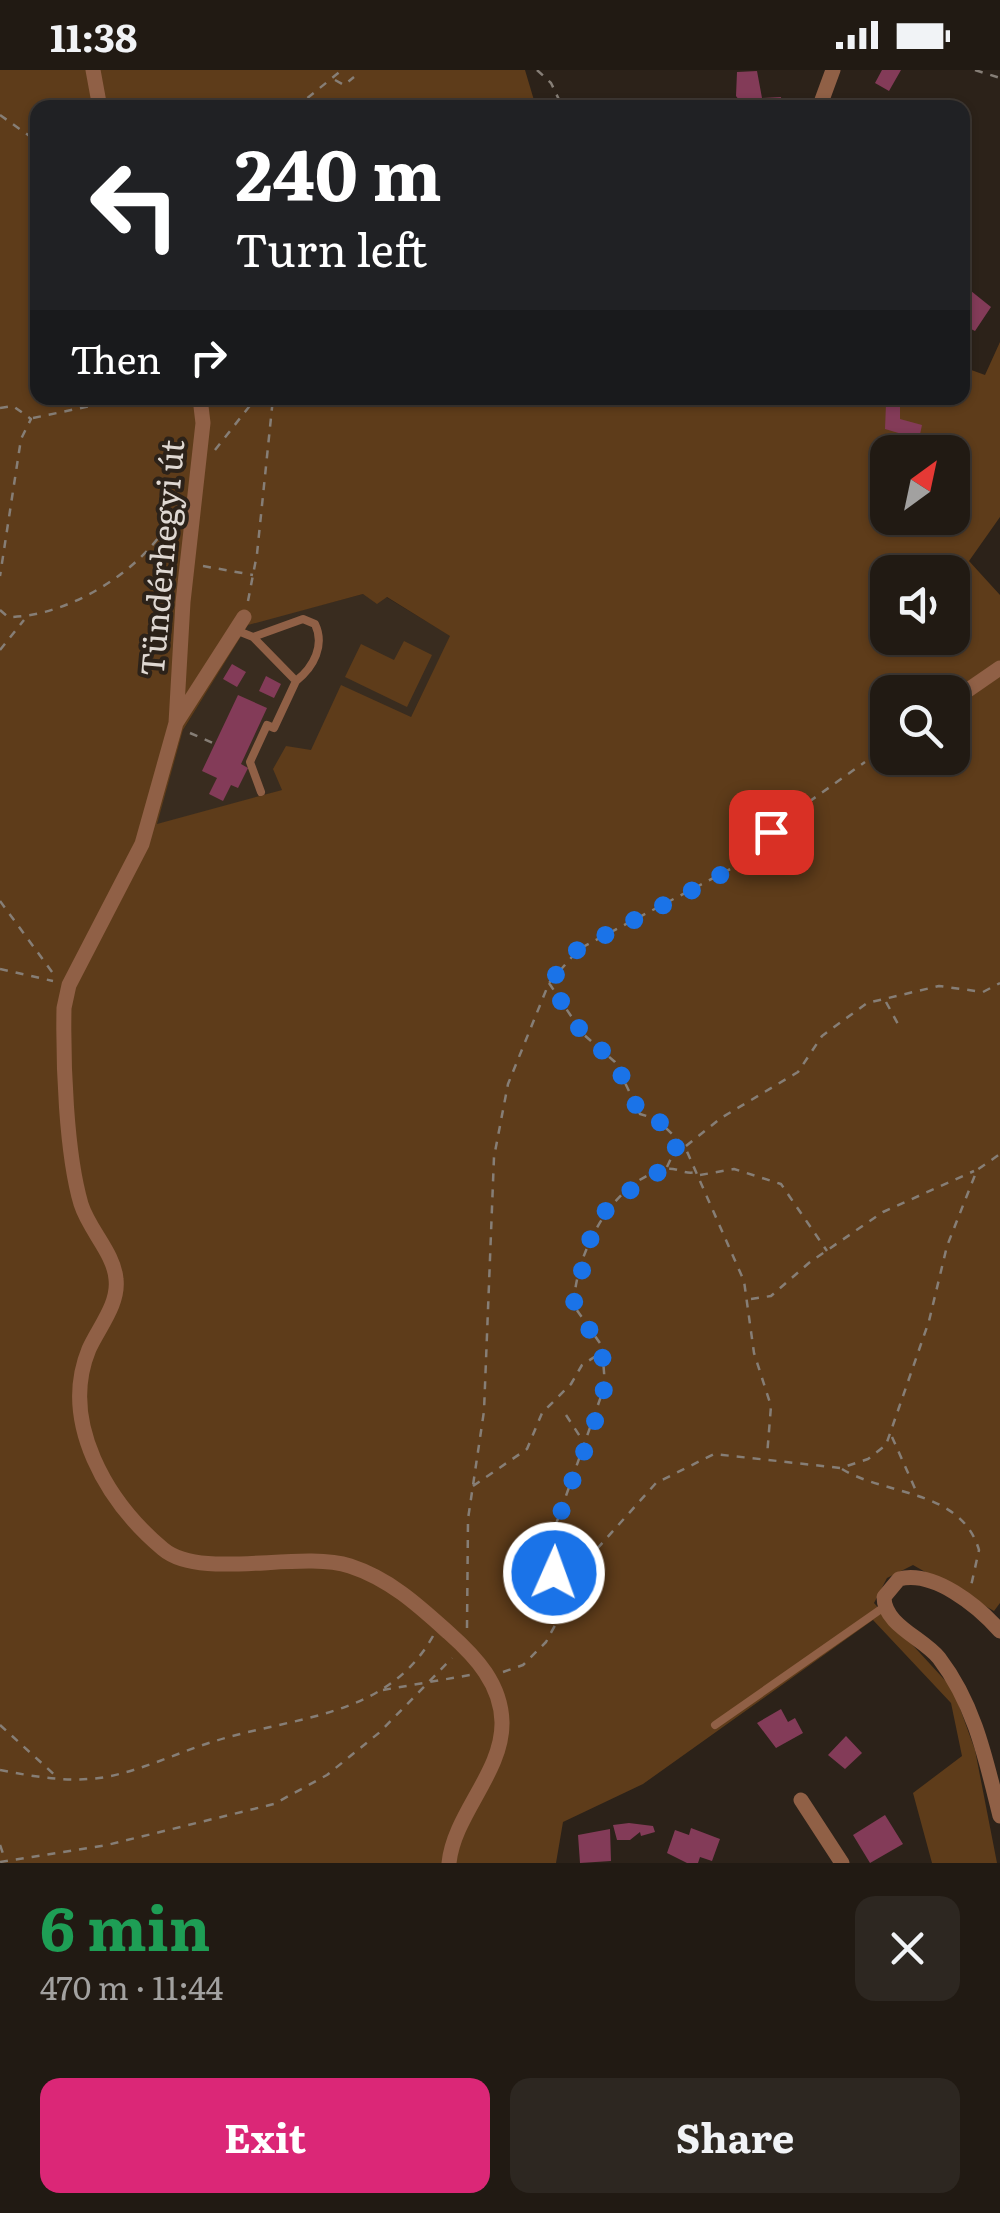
<!DOCTYPE html>
<meta charset="utf-8">
<style>
body{margin:0;font-family:Literata,serif;background:#2d2721;color:#f1f3f6;height:100vh;display:flex;flex-direction:column;font-size:38px;white-space:nowrap}
*{box-sizing:border-box;margin:0}
p{font-size:32px;color:#a2a1a0}
.icon{flex:none;width:55px;height:55px;fill:none;stroke:currentColor;stroke-width:2;stroke-linecap:round;stroke-linejoin:round}
.map{position:relative;height:1793px;overflow:hidden}
.sheet{display:flex;flex-direction:column;background:#211a13;flex:1}
.sheet>*{flex:none}
.hud{position:absolute;left:30px;top:30px;width:940px;height:305px;border-radius:20px;box-shadow:0 2px 8px #0004,0 0 0 2px #3e3833;background:#202124;color:#fff;overflow:hidden}
.needle{width:65px;rotate:33deg}
.tools{position:absolute;left:870px;top:365px;display:grid;gap:20px}
.tools a{display:grid;place-items:center;width:100px;height:100px;border-radius:20px;background:#211a13;box-shadow:0 2px 8px #0004,0 0 0 2px #3e3833;font-size:50px}
.pin{position:absolute;display:grid;place-items:center;width:85px;height:85px;color:#fff;margin:-42px;border-radius:20px;box-shadow:0 5px 15px #0006}
.me{position:absolute;width:110px;margin:-55px;rotate:2deg;stroke-linejoin:round;filter:drop-shadow(0 0 8px #0008)}
.turn{display:flex;align-items:center;gap:35px;height:210px;padding:0 40px;font-size:45px}
.turn .icon{width:130px;height:130px;stroke-width:2.5}
.turn b{display:block;font-size:70px;line-height:85px}
.then{display:flex;align-items:center;height:95px;padding:0 40px;background:#0003;gap:20px;font-size:38px}
.round{display:grid;place-items:center;flex:none;width:105px;height:105px;border-radius:20px;background:#2d2721}
.overview{display:flex;align-items:center;justify-content:space-between;height:170px;padding:0 40px}
h1{font-size:60px;font-weight:700;line-height:75px;color:#1e9e55}
.primary-button{display:flex;gap:20px;margin-top:auto;padding:20px 40px}
.primary-button a{flex:1;height:115px;border-radius:20px;background:#db2777;color:#fff;font-size:40px;font-weight:700;line-height:115px;text-align:center}
.primary-button a+a{background:#2d2721;color:#f1f3f6}
.status{display:flex;justify-content:space-between;align-items:center;height:70px;padding:0 50px;background:#211a13;direction:ltr}
.status svg{height:28px;fill:currentColor}
.map>svg:first-child{display:block}
.education{fill:#392c1f}
.green{fill:#5e3c1a;fill-rule:evenodd}
.building{fill:#833b58}
.lines{fill:none;stroke-linecap:round;stroke-linejoin:round}
.path{stroke:#867e76;stroke-width:2.5;stroke-dasharray:8 8;stroke-linecap:butt}
.lane{stroke:#906046;stroke-width:8}
.street{stroke:#906046;stroke-width:15}
.route{stroke:#1a73e8;stroke-width:18;stroke-dasharray:0 32.4}
.labels{text-anchor:middle;stroke-width:8;stroke-linejoin:round;paint-order:stroke}
.street-label{font-size:32px;fill:#dfd8d2;stroke:#2c2219}
</style>
<div class="status"><b>11:38</b><svg viewBox="0 0 49 12"><path d="M0 12V9h3v3zM5 12V6h3v6zM10 12V3h3v9zM15 12V0h3v12zM26 1h20v11H26zM47 4h2v5h-2z"/></svg></div>
<div class="map">
<svg width="1000" height="1793" viewBox="0 0 1000 1793">
<rect width="100%" height="100%" fill="#2c2219"/>
<path class="education" d="M363 524 386 527 451 566 411 647 283 720 156 755 183 660 248 554Z"/>
<path class="green" d="M0 0H525L536 37 38 38V328H962L963 297 985 305 1000 272V447L969 491 1000 525V1533L994 1541 913 1495 887 1508 874 1533 953 1619 975 1680 997 1793H932L913 1723 962 1686 951 1633 873 1550 643 1714 563 1752 556 1793H0ZM888 382H952V448H888ZM888 502H952V568H888ZM363 524 377 534 387 527 450 566 411 647 341 615 311 680 286 676 273 699 282 720 157 754 183 660 248 555ZM888 622H952V688H888Z
M404 571 432 585 407 637 345 607 361 574 394 590Z"/>
<path class="building" d="M882 0H901L889 21 875 13Z
M757 1 762 28 781 27 782 38H736L742 34 736 26 737 2Z
M966 217 991 237 975 261 971 259 969 263 962 259Z
M886 334 900 335V349L922 355 919 369 885 359Z
M232 594 246 602 237 617 223 609Z
M266 606 281 614 274 628 259 621Z
M238 625 267 638 241 694 248 698 238 718 231 715 223 731 209 724 217 708 202 701Z
M781 1639 788 1652 795 1648 803 1663 776 1678 757 1653Z
M846 1666 862 1683 845 1699 828 1685Z
M885 1745 903 1774 870 1793 853 1765Z
M629 1753 653 1756 655 1762 641 1766 640 1762 630 1770H617L613 1755Z
M691 1758 720 1769 712 1791 700 1787 698 1793H687L667 1783 675 1760 689 1765Z
M610 1759 611 1791 580 1793 578 1765Z"/>
<g class="lines">
<path class="path" d="M537 0 551 13 563 38
M975 0 1000 8
M335 10 344 15 354 7
M295 38 342 0
M0 45 38 72
M0 338 13 336 31 349 21 369 0 506
M33 348 129 328
M215 380 256 328
M203 496 253 505
M248 531 257 484 273 328
M0 540 8 547C72 547 154 494 177 436
M0 580 24 550
M190 663 213 673
M0 831 55 906
M0 899 53 911
M549 913 583 964 615 992 640 1044 657 1049 685 1077 744 1211 754 1283 771 1336 767 1386
M886 932 898 954
M686 1076 721 1048 798 1002 822 966 867 933 939 916 983 922 1000 913
M667 1097 678 1073
M700 1105 734 1099 781 1114 827 1181
M751 1229 771 1226 810 1192 883 1142 974 1101
M566 1345 583 1371
M892 1367 917 1423
M842 1399C886 1426 961 1419 979 1480L971 1516
M473 1416 527 1379 542 1343 571 1314 582 1295 602 1282
M564 1534C548 1509 562 1484 555 1457L605 1315 602 1276 574 1236C574 1186 612 1110 666 1099 677 1097 684 1105 696 1102
M467 1558 468 1449 484 1341 494 1087 508 1014 549 913 579 879 736 796 796 741 865 692
M503 1602 523 1595 546 1572 596 1480 656 1413 714 1384 841 1398 868 1389 886 1375 929 1251 947 1176 977 1100 1000 1084
M383 1620 470 1605
M0 1655 58 1708
M0 1700C36 1707 70 1713 106 1707 143 1700 179 1682 215 1671 295 1646 387 1648 433 1566
M0 1775 6 1792
M0 1792 107 1775 274 1734 327 1705 380 1662 452 1588"/>
<path class="lane" d="M238 561 253 567 296 611 274 658 267 655 250 692 261 722
M253 567 303 549 315 554C325 575 314 597 296 611
M715 1655 884 1537"/>
<path class="street" d="M93 0 100 38
M819 38 833 0
M200 328 203 353 183 532 176 653 142 774 69 915 64 938C63 992 66 1083 81 1134 89 1160 114 1183 116 1209 119 1234 99 1257 89 1279 59 1352 107 1432 163 1479 201 1511 299 1480 350 1496 390 1509 419 1536 449 1563 476 1587 501 1614 502 1652 503 1702 454 1744 449 1793
M952 631 1000 598
M176 653 244 547
M879 682 888 676
M1000 1561C978 1536 934 1500 899 1509L884 1527C884 1555 923 1568 939 1588 975 1635 986 1690 1000 1746
M801 1730 842 1793"/>
</g>
<g class="lines">
<path class="route" d="M554 1503 560 1480 555 1457 572 1415 574 1395 584 1382 604 1326 602 1276 578 1245 574 1231 590 1170 602 1144 639 1113 666 1098 678 1073 657 1049 640 1044 615 992 583 964 549 913 578 879 718 807 771 762"/>
</g>
<g class="labels">
<g class="street-label">
<text transform="translate(163 488) rotate(-85)" y="11">Tündérhegyi út</text>
</g>
</g>
</svg>
<div class="tools">
<a><svg class="needle" viewBox="-14 -14 28 28"><path d="M0-13l5 13h-10z" fill="#e53935"/><path d="M0 13l5-13h-10z" fill="#a2a1a0"/></svg></a>
<a><svg class="icon" aria-label="sound" viewBox="0 0 24 24"><path d="M4 9h4l5-4v14l-5-4H4zM17 9q2 3 0 6"/></svg></a>
<a><svg class="icon" aria-label="search" viewBox="0 0 24 24"><circle cx="10" cy="10" r="6"/><path d="M15 15l6 6"/></svg></a>
</div>
<div class="pin" style="left:771px;top:762px;background:#d93025"><svg class="icon" aria-label="arrive" viewBox="0 0 24 24"><path d="M6 21V4h12l-3 4 3 4H6"/></svg></div>
<svg class="me" style="left:554px;top:1503px" viewBox="-20 -20 40 40"><circle r="17" fill="#1a73e8" stroke="#fff" stroke-width="3"/><path d="M0-11L8 9 0 5-8 9z" fill="#fff"/></svg>
<div class="hud">
<div class="turn"><svg class="icon" aria-label="left" viewBox="0 0 24 24"><path d="M17 20v-9H6M10 6l-5 5 5 5"/></svg><div><b>240 m</b>Turn left</div></div>
<div class="then">Then<svg class="icon" aria-label="right" viewBox="0 0 24 24"><path d="M7 20v-9h11M14 6l5 5-5 5"/></svg></div>
</div>
</div>
<section class="sheet">
<div class="overview"><div><h1>6 min</h1><p>470 m · 11:44</p></div><a class="round"><svg class="icon" aria-label="close" viewBox="0 0 24 24"><path d="M6 6l12 12M18 6L6 18"/></svg></a></div>
<div class="primary-button"><a>Exit</a><a>Share</a></div>
</section>
